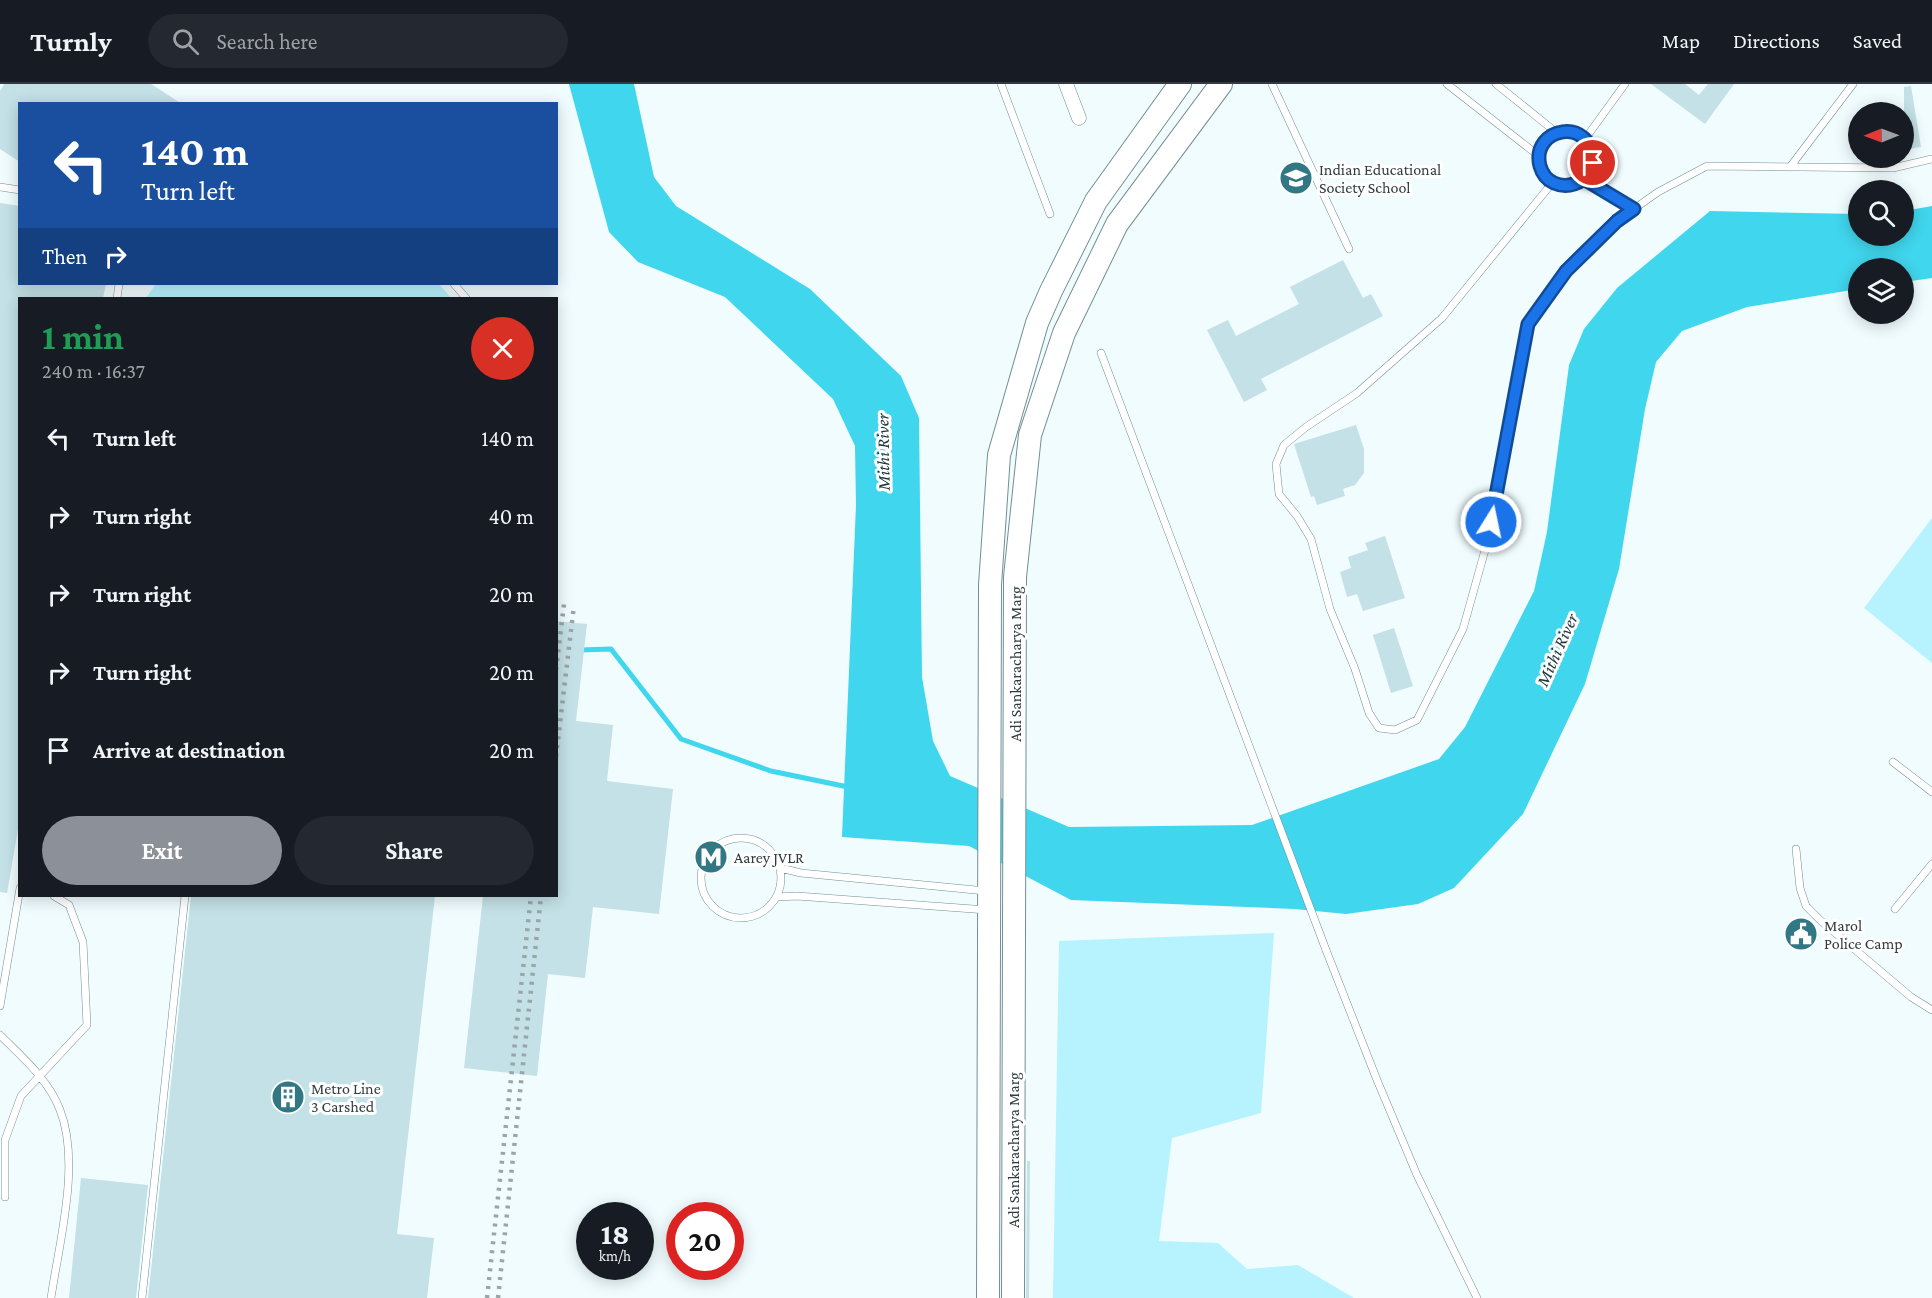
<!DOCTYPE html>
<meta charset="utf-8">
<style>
body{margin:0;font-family:"Crimson Pro",serif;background:#242831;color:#f1f3f6;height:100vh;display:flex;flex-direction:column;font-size:22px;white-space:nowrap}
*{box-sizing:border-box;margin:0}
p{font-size:20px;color:#9ea1a6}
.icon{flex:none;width:33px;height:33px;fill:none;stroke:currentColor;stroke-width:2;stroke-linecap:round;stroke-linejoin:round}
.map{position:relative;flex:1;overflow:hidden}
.sheet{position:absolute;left:18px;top:213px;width:540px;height:600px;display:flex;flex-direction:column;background:#171b24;border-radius:0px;box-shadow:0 3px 15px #0003}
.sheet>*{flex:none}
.top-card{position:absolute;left:18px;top:18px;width:540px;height:183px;border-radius:0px;box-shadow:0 3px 15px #0003;background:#1a4fa0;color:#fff;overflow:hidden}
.needle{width:39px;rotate:269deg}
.buttons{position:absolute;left:1848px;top:18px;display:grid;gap:12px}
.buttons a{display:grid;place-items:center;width:66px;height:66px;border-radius:50%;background:#171b24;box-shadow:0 3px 15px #0003;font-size:30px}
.speed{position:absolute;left:576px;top:1118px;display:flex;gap:12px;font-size:30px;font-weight:700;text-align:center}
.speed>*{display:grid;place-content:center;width:78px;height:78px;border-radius:50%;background:#171b24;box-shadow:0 3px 15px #0003;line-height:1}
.speed small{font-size:15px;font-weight:400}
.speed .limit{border:9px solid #d22;background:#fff;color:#111}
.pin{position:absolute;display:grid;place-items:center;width:51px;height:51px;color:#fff;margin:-26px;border:3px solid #fff;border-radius:50%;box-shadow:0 2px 6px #0007}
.me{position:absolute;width:66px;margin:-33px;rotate:10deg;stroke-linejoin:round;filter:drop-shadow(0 0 4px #0008)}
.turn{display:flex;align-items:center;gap:21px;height:126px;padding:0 24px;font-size:27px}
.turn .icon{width:78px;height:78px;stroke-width:2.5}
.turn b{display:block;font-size:42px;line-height:51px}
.then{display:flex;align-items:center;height:57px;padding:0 24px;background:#0003;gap:12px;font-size:22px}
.round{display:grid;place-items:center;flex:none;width:63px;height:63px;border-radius:32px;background:#242831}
.summary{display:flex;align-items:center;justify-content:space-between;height:102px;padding:0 24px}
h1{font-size:36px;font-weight:700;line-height:45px;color:#1e9e55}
.action{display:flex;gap:12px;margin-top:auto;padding:12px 24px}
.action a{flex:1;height:69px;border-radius:36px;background:#8c9099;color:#fff;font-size:24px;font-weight:700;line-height:69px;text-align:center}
.action a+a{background:#242831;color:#f1f3f6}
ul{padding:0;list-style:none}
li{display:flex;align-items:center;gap:18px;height:78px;padding:0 24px}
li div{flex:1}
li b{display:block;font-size:22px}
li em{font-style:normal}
header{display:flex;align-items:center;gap:36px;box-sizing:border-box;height:84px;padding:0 30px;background:#171b24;border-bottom:2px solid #363941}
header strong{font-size:28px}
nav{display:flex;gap:33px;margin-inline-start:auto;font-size:21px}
.search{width:420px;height:54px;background:#242831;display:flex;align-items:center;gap:15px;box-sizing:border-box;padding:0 21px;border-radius:33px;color:#9ea1a6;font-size:22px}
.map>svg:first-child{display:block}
.green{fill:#b7f3fe}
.water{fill:#40d6ed}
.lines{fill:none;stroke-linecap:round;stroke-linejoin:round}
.stream{stroke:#40d6ed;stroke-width:5}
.building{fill:#c3e1e6}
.service-casing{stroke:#738f94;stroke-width:8}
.minor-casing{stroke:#738f94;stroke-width:15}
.primary-casing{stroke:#738f94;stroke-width:24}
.service{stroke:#fff;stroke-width:7}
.minor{stroke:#fff;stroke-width:14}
.primary{stroke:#fff;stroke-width:22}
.rail{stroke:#99a5a7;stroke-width:4.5;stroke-dasharray:3 6;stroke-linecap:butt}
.route-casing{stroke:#114b97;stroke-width:15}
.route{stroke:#1a73e8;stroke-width:10}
.labels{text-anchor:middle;stroke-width:6;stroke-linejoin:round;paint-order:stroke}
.poi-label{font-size:16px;fill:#303c3e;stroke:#fff;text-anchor:start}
.street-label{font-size:16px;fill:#303c3e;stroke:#fff}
.water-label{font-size:18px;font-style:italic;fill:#20383d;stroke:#fff}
</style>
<header>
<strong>Turnly</strong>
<div class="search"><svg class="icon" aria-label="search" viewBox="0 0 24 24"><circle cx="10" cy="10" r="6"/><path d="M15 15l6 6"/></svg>Search here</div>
<nav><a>Map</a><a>Directions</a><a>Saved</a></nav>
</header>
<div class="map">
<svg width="1932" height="1214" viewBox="0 0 1932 1214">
<rect width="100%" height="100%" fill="#f0fcfe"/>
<path class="green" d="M156 200H439L451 214H146Z
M1932 434V579L1864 524Z
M1274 849 1261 1029 1172 1054 1159 1157 1218 1159 1247 1185 1298 1181 1354 1214H1053L1059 857Z"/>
<path class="water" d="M569 0H634L654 93 676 122 810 205 901 292 919 334 922 593 933 657 950 692 1069 743 1252 741 1439 675 1465 643 1534 507 1547 448 1569 281 1584 245 1617 204 1710 127 1858 130V152H1904V127L1932 122V194L1904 198V184H1858V205L1747 223 1682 247 1656 278 1645 325 1619 485 1585 600 1523 730 1454 804 1418 820 1346 830 1295 825 1071 816 969 762 842 753 856 421 855 362 833 315 725 213 638 178 609 148Z"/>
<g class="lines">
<path class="stream" d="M579 566 611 565 681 655 771 687 848 703"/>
</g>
<path class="building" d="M4 0H151L182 20H20V78L0 65V7Z
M1651 0H1685L1699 11 1708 0H1734L1705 40Z
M1911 2 1921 63 1904 66V3Z
M0 119 20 122V200H106L103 214H20V734L7 809 0 808Z
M1343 176 1363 214 1371 210 1383 232 1261 295 1267 306 1244 318 1207 246 1228 236 1236 252 1299 220 1290 203Z
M1356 341 1364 365V389L1355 401 1343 405 1345 412 1317 421 1314 412 1311 413 1294 360Z
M1385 452 1405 514 1363 527 1357 510 1347 513 1340 488 1351 484 1348 473 1368 466 1365 459Z
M556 537 587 540 576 637 613 641 607 697 673 705 659 830 593 823 585 894 548 890 537 992 464 984 483 812H556Z
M1394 544 1413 602 1391 609 1373 551Z
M191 812H435L397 1150 434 1154 427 1214H148Z
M1027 1077H1030L1029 1214H1026Z
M81 1094 148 1101 136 1214H69Z"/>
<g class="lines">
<g class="service-casing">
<path id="service" d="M1001 0 1050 130
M1272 0 1349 165
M1447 0 1539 72
M1496 0 1557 49
M1539 75a27 27 0 1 1 54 0a27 27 0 1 1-54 0Z
M1585 55 1625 0
M1790 83 1853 0
M1584 95 1634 125
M1553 98 1442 234 1357 309 1306 343 1284 361 1276 380 1279 410 1297 432 1311 455 1330 525 1355 585 1369 629 1379 644 1395 646 1417 636 1463 545 1487 459 1505 357 1528 240 1566 187 1617 137 1658 108 1707 82 1893 84 1932 75
M0 103 20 106
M454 200 466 214
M117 214 119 200
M1101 269 1326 866 1377 996 1417 1091 1477 1214
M1893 678 1932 708
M701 794a40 40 0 1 1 80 0a40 40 0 1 1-80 0Z
M1796 765 1800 804 1806 822 1820 836 1911 913 1932 926
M780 784 801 789 986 807
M777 813 797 812 987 826
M1895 825 1932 780
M0 922 20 804
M0 951C22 973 49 996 60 1026 81 1079 59 1159 51 1214
M5 1113V1056L21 1012 87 941 83 858 69 821 54 812
M142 1214 185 812"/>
</g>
<g class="minor-casing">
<path id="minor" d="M1066 0 1079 34"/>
</g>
<g class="primary-casing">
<path id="primary" d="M988 1214 990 501 999 371 1037 239 1051 207 1096 117 1180 0
M1013 1214 1015 493 1030 351 1064 249 1117 140 1221 0"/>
</g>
<use href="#service" class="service"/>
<use href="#minor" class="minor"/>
<use href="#primary" class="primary"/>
<path class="rail" d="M556 586 564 520
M556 673 574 521
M487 1214 531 812
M498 1214 541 812"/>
</g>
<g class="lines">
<g class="route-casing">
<path id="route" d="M1491 438 1528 240 1566 187 1617 137 1634 125 1584 95C1575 101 1565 104 1554 99 1547 96 1542 89 1540 82 1530 43 1593 31 1593 79"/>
</g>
<use href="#route" class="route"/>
</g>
<defs>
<g id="school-disc" transform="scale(1.725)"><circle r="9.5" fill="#327884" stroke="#fff"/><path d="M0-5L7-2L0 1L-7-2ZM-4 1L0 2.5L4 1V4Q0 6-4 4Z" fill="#fff"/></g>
<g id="metro-disc" transform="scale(1.725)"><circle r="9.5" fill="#327884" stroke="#fff"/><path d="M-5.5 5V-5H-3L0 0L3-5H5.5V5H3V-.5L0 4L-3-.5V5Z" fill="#fff"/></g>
<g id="civic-disc" transform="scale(1.725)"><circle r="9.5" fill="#327884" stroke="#fff"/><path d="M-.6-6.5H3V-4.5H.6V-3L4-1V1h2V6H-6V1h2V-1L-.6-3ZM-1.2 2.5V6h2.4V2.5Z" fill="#fff"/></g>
<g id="building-disc" transform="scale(1.725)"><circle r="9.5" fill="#327884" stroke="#fff"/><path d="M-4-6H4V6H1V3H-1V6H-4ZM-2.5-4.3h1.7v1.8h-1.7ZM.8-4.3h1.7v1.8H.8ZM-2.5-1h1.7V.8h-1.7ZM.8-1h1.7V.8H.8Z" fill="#fff"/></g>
</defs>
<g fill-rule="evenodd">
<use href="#school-disc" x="1296" y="94"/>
<use href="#metro-disc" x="711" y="773"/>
<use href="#civic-disc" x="1801" y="850"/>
<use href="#building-disc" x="288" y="1013"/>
</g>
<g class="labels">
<g class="poi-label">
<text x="1319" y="91">Indian Educational<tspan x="1319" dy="18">Society School</tspan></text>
<text x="734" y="779">Aarey JVLR</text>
<text x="1824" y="847">Marol<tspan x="1824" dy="18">Police Camp</tspan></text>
<text x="311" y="1010">Metro Line<tspan x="311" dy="18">3 Carshed</tspan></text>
</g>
<g class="street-label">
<text transform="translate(1015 580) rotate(-90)" y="6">Adi Sankaracharya Marg</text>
<text transform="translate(1013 1066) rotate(-90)" y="6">Adi Sankaracharya Marg</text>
</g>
<g class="water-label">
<text transform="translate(883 368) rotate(-91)" y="6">Mithi River</text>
<text transform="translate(1557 566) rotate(-66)" y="6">Mithi River</text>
</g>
</g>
</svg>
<div class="buttons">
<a><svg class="needle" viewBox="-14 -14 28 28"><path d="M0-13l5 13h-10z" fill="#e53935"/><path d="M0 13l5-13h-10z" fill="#9ea1a6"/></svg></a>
<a><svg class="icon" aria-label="search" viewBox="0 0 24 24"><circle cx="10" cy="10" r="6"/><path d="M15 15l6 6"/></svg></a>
<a><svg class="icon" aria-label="layers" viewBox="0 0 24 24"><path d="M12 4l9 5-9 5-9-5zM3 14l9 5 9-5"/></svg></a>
</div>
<div class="speed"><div>18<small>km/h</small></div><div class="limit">20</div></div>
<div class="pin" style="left:1593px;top:79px;background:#d93025"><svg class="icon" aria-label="arrive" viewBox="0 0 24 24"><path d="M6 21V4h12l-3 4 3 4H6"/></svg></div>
<svg class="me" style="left:1491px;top:438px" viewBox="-20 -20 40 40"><circle r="17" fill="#1a73e8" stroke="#fff" stroke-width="3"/><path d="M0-11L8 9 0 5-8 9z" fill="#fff"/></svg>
<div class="top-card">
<div class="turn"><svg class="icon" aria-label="left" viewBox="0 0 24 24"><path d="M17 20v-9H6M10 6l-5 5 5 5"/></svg><div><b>140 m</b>Turn left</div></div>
<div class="then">Then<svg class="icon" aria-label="right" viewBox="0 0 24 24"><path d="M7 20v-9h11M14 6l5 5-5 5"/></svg></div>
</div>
<section class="sheet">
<div class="summary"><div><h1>1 min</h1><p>240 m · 16:37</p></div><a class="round" style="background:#d93025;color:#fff"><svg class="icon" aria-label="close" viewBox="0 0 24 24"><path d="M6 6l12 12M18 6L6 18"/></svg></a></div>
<ul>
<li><svg class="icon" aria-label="left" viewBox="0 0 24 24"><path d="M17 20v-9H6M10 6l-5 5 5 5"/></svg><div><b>Turn left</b></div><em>140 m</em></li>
<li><svg class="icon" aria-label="right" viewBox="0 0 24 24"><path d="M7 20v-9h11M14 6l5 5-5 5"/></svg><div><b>Turn right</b></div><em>40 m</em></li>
<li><svg class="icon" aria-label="right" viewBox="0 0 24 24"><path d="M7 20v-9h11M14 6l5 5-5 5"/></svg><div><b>Turn right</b></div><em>20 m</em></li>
<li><svg class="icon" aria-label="right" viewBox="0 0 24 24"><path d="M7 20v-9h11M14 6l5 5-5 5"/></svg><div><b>Turn right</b></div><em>20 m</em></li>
<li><svg class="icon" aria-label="arrive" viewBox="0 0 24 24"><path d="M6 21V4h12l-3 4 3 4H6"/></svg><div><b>Arrive at destination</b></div><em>20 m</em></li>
</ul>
<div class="action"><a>Exit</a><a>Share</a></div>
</section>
</div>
